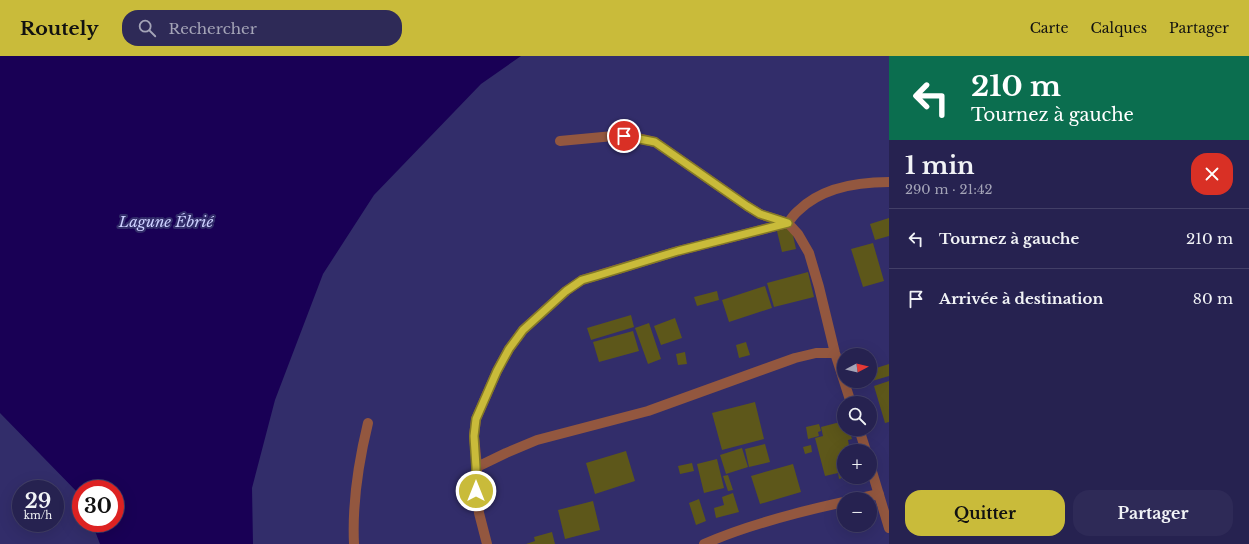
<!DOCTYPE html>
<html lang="fr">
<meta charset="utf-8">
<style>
body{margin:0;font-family:"Libre Baskerville",serif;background:#2e2a57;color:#f1f3f6;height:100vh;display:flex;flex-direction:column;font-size:15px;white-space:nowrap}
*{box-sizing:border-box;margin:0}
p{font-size:13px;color:#a4a4b7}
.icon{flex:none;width:22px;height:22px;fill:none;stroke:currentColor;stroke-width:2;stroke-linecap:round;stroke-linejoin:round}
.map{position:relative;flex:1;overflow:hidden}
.sheet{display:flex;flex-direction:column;background:#262250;width:360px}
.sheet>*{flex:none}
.banner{background:#0b6e4f;color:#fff;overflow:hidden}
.needle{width:26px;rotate:83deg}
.controls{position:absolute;left:837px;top:292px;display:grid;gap:8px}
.controls a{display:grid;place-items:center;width:40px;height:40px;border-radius:50%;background:#262250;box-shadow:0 4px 16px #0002,0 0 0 1px #423f67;font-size:20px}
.speed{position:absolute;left:12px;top:424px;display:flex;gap:8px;font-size:20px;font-weight:700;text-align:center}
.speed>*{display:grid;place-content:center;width:52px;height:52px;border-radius:50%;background:#262250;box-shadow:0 4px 16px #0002,0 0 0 1px #423f67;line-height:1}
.speed small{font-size:10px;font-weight:400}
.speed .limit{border:6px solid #d22;background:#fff;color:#111}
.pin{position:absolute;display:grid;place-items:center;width:34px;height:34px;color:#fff;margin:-17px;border:2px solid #fff;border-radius:50%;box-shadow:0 1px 4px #0007}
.me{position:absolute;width:44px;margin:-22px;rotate:0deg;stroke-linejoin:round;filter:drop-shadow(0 0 3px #0008)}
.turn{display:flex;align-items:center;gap:14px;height:84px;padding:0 16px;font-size:18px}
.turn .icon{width:52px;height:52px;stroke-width:2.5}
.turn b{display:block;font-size:28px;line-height:34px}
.round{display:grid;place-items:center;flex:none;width:42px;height:42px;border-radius:16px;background:#2e2a57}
.overview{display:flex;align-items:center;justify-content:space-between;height:68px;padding:0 16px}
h1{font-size:24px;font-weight:800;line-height:30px}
.primary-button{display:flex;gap:8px;margin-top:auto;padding:8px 16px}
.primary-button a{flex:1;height:46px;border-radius:16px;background:#c9bb3a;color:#111;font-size:16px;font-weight:800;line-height:46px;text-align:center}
.primary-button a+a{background:#2e2a57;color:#f1f3f6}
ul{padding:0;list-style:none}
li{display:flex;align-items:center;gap:12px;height:60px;padding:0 16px;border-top:1px solid #423f67}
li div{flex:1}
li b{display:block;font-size:15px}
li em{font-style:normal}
header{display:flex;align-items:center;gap:24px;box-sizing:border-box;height:56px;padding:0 20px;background:#c9bb3a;color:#111}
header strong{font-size:19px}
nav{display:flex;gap:22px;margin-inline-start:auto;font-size:14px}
.search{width:280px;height:36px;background:#2e2a57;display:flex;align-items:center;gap:10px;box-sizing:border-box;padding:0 14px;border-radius:16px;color:#a4a4b7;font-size:15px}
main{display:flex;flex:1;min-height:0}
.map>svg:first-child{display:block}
.water{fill:#190055}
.building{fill:#5d571a}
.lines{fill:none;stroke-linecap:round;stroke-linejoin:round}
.minor{stroke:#93573f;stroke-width:10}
.route-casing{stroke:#837a26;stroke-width:10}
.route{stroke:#c9bb3a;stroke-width:7}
.labels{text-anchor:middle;stroke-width:4;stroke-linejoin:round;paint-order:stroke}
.water-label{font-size:15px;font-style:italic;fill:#cdd0ff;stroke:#322d6a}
</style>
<header>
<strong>Routely</strong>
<div class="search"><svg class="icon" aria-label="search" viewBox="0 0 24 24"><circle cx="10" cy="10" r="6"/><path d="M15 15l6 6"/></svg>Rechercher</div>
<nav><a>Carte</a><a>Calques</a><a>Partager</a></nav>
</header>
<main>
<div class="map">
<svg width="889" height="488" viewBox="0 0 889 488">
<rect width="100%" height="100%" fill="#322d6a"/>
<path class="water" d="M0 0H521L481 28 374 139 323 218 275 344 252 432 253 488H100L92 467H115V433H81V440L0 357Z"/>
<path class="building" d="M889 162V180L875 184 870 168Z
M791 170 796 193 782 196 776 171Z
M873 187 884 225 863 231 851 193Z
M808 216 814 241 774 251 767 227Z
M765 230 772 252 729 266 722 244Z
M717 235 719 244 697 250 694 241Z
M631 259 634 271 591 284 587 272Z
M675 262 682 282 661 289 654 270Z
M649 267 661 303 648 308 635 272Z
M633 275 639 295 599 306 593 286Z
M746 286 750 299 739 302 736 289Z
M685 296 687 308 678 309 676 298Z
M889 308V320L872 325 870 314Z
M889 325V366L885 367 874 330Z
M755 346 764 383 722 394 712 357Z
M844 365V373H849L852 383 848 384 850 395H844V421L839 423 838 417 825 420 815 382 823 380 821 371Z
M819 368 821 375 818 376 819 380 808 383 806 371Z
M765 388 770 406 749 411 745 393Z
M811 389 812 396 805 398 803 391Z
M742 392 748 411 726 418 720 399Z
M626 395 635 425 595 438 586 407Z
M717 403 724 432 704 437 697 408Z
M692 407 694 415 680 418 678 410Z
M793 408 801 436 760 448 751 420Z
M728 419 733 434 728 435 723 420Z
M733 437 739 456 716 462 714 452 724 449 722 441Z
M699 443 706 465 696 469 689 447Z
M593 445 600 474 565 483 558 454Z
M552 476 555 488H526L535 485 534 481Z"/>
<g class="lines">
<path class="minor" d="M560 85 624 79 655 86 747 150 760 158 788 167 798 178 809 197 819 231 835 297 851 347
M859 373 866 395
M870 409 889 472
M477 411 506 397 537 384 648 355 795 302 816 297H835
M856 443 879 438
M354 488C352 446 358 408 368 367
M487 488 479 457 477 435V411L474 380 476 363 497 315 509 293 523 274 566 235 582 224 678 195 788 167C791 163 794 158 798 155 821 132 858 126 889 126
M704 488C747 469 798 456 844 446"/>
</g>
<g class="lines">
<g class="route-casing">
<path id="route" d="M476 435V411L474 380 476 363 497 315 509 293 523 274 566 235 582 224 596 220 678 195 788 167 760 158 747 150 655 86 624 80"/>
</g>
<use href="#route" class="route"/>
</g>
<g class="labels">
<g class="water-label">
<text x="166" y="171">Lagune Ébrié</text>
</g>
</g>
</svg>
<div class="controls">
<a><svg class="needle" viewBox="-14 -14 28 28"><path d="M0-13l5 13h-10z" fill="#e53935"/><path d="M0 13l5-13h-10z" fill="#a4a4b7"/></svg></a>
<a><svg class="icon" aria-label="search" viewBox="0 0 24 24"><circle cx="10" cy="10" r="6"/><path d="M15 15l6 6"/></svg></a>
<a>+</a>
<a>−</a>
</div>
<div class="speed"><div>29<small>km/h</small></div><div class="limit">30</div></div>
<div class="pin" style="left:624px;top:80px;background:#d93025"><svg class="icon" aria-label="arrive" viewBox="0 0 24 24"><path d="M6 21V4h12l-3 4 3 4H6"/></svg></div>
<svg class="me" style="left:476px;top:435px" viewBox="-20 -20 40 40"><circle r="17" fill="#c9bb3a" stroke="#fff" stroke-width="3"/><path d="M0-11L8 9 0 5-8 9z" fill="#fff"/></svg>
</div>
<section class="sheet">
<div class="banner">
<div class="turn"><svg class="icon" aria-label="left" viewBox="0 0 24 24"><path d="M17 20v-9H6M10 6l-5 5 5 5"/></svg><div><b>210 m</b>Tournez à gauche</div></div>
</div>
<div class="overview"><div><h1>1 min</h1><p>290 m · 21:42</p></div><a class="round" style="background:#d93025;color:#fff"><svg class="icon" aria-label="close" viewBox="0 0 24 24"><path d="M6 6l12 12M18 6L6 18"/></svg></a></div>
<ul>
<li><svg class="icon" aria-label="left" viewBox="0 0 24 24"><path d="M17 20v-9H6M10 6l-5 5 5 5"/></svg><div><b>Tournez à gauche</b></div><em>210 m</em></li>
<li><svg class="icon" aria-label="arrive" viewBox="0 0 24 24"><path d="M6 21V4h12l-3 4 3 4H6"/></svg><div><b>Arrivée à destination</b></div><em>80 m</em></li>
</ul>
<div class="primary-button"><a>Quitter</a><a>Partager</a></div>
</section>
</main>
